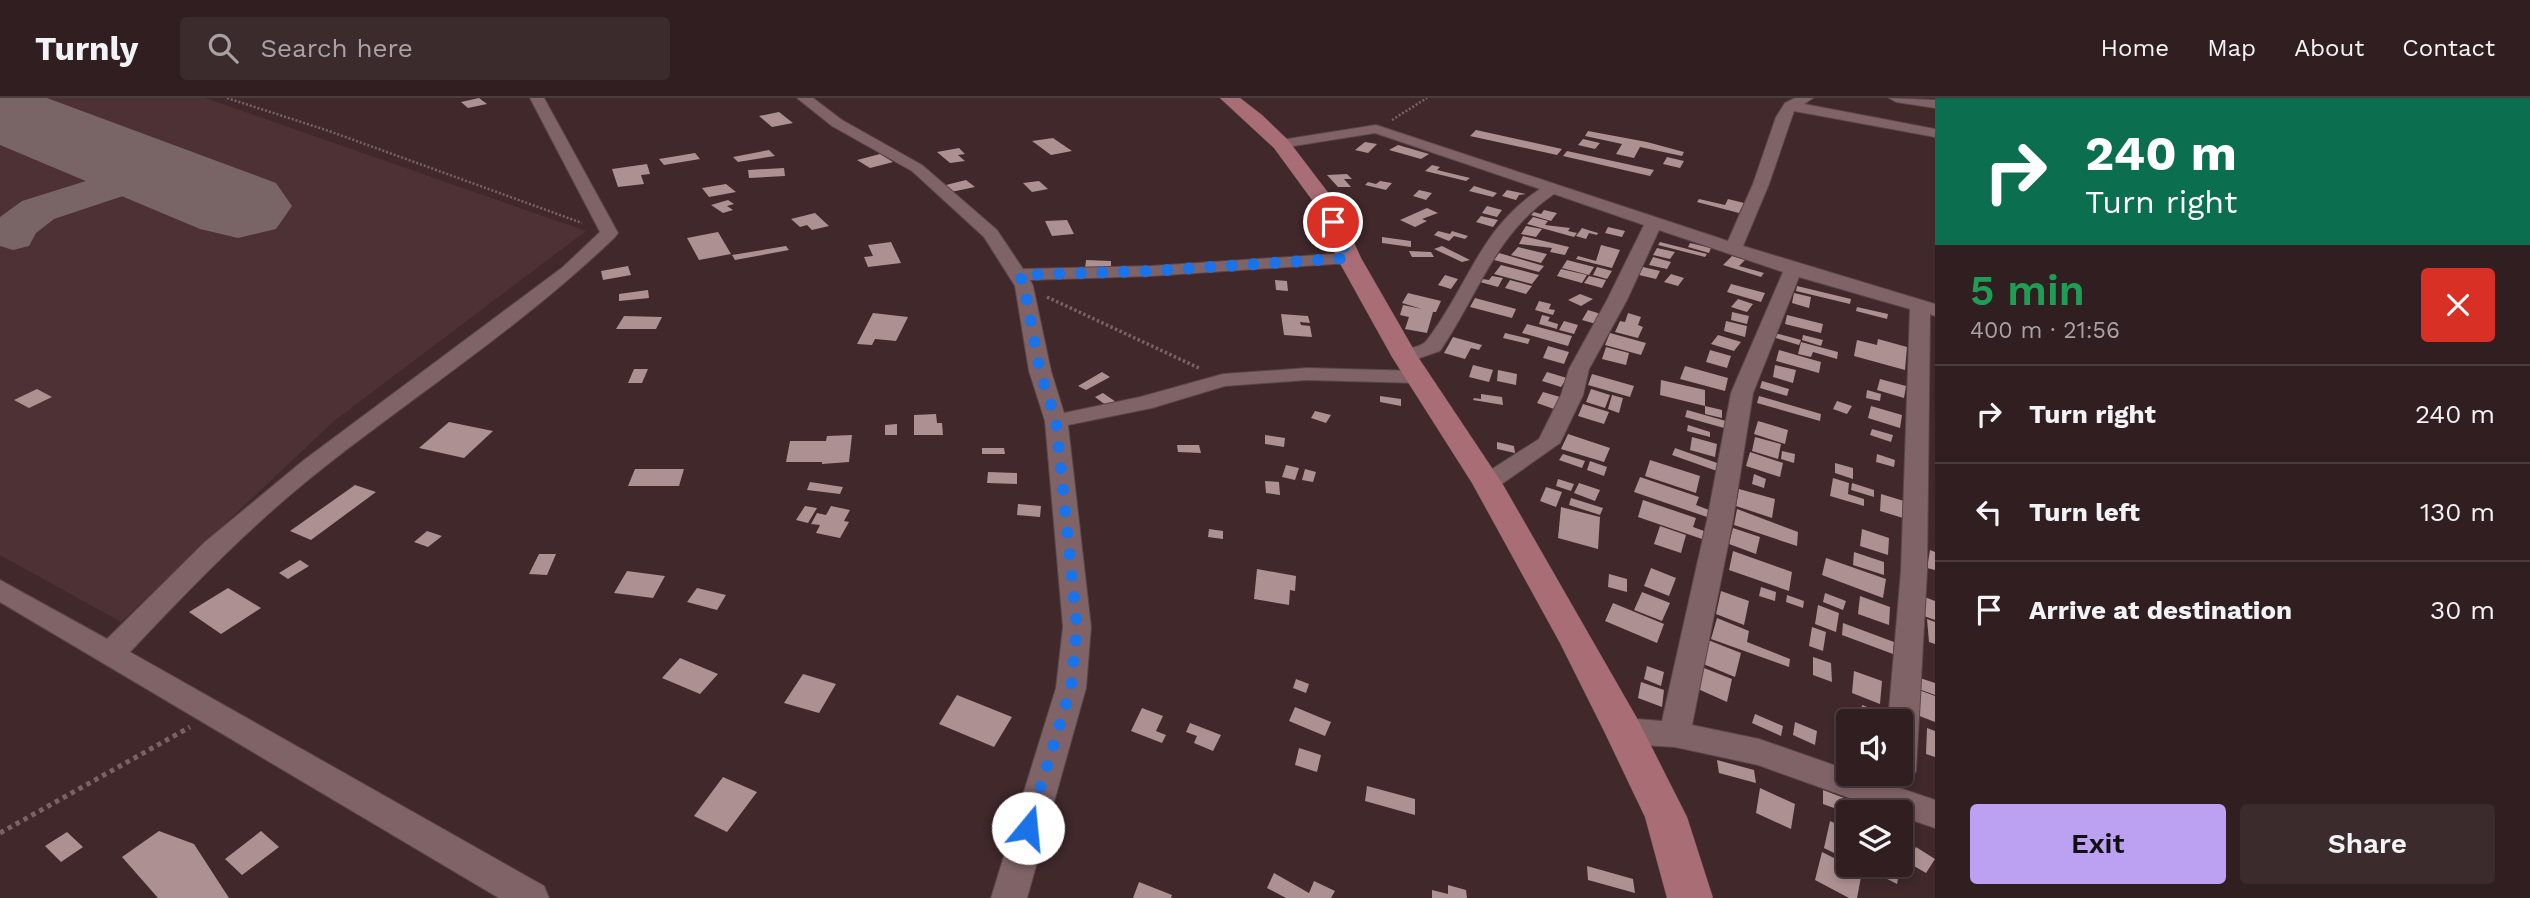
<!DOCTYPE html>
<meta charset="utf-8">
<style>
body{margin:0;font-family:"Work Sans",sans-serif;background:#3c2b2d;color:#f1f3f6;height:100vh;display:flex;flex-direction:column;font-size:26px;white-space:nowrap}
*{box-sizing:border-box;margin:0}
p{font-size:23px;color:#a8a2a5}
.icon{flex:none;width:38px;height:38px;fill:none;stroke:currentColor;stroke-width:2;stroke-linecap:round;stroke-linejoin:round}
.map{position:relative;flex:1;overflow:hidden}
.side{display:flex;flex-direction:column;background:#301e20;width:595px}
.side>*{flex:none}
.hud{background:#0b6e4f;color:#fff;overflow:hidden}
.controls{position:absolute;left:1836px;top:611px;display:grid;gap:14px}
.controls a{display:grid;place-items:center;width:77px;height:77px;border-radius:7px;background:#301e20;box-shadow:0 4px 10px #0003,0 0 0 2px #4b3c3e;font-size:35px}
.pin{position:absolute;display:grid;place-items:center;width:60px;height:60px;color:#fff;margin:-30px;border:4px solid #fff;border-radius:50%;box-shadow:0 2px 7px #0007}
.me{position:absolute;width:77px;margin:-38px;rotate:17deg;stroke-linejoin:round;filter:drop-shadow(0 0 5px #0008)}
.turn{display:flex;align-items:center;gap:24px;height:147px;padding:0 35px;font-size:32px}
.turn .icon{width:91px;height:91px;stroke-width:2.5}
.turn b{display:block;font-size:49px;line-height:60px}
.round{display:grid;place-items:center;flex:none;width:74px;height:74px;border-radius:7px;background:#3c2b2d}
.head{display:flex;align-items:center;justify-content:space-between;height:119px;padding:0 35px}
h1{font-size:42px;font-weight:600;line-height:52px;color:#1e9e55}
.button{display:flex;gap:14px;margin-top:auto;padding:14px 35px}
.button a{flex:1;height:80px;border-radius:7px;background:#bca0f2;color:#111;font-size:28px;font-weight:600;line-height:80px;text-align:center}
.button a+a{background:#3c2b2d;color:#f1f3f6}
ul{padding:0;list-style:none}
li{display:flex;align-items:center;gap:21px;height:98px;padding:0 35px;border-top:2px solid #4b3c3e}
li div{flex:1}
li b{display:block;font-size:26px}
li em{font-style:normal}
header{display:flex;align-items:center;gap:42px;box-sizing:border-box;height:98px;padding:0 35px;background:#301e20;border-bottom:2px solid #4b3c3e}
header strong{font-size:33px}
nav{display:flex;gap:38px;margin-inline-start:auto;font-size:24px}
.search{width:490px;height:63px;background:#3c2b2d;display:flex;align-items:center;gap:18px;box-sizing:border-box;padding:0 24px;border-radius:7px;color:#a8a2a5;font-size:26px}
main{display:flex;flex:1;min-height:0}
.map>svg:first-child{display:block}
.built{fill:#4e3134}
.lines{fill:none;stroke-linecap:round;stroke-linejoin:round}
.taxiway{fill:#796466;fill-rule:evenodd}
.runway{fill:#796466;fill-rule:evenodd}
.building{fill:#ad9092}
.minor-casing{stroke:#5a4649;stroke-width:2}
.major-casing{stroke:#5a4649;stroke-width:1}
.path-far2{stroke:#796366;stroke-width:2.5;stroke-dasharray:2 2;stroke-linecap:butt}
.path-far1{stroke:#796366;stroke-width:3.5;stroke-dasharray:2.5 2.5;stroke-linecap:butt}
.path{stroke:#796366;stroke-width:5;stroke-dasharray:4.5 4.5;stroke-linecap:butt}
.minor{fill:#7f6366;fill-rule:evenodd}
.major{fill:#a96d75;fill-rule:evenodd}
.route{stroke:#1a73e8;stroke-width:12;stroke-dasharray:0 21.6}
</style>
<header>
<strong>Turnly</strong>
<div class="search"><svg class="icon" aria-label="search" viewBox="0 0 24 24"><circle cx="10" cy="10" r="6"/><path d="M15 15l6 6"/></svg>Search here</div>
<nav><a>Home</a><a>Map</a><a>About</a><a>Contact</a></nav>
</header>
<main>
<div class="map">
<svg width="1935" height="800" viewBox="0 0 1935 800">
<rect width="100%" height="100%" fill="#40282b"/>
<path class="built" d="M0 0H205L586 133 334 323 121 524 0 457Z"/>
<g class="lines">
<path class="taxiway" d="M153 62 168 65 174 74 168 83 54 121 36 135 29 148 13 152 0 148V119L22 103Z"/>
<path class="runway" d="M0 0H47L276 85 292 108 276 131 238 140 200 131 0 47Z"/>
</g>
<path class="building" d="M479 0 487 6 468 10 461 4Z
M779 14 793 25 772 29 759 18Z
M1476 32 1562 51 1557 57 1470 38Z
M1588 33 1647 44 1684 54 1682 58 1640 49 1634 60 1616 56 1622 46 1585 38Z
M1053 40 1072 53 1051 57 1032 43Z
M1583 41 1600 45 1595 51 1578 47Z
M1365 44 1377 46 1368 55 1355 52Z
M1398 47 1429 56 1421 61 1389 52Z
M959 50 965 56 958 57 965 63 950 65 937 54Z
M769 52 775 58 738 64 733 59Z
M1567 53 1654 72 1650 78 1563 58Z
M695 55 700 61 664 67 659 61Z
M880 56 893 64 870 70 857 62Z
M1667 59 1684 63 1680 70 1663 66Z
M647 66 650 76 641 77 644 86 618 89 612 71Z
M1432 67 1440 69 1437 72 1470 80 1466 83 1425 73Z
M784 70 785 78 749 80 748 72Z
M1347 76 1352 81H1344L1351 89H1338L1327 77Z
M966 82 975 89 951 94 942 88Z
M1039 83 1048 91 1032 94 1023 85Z
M1380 83 1392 85 1386 92 1365 87 1368 84 1376 86Z
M726 86 736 94 709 99 702 90Z
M1474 88 1497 95 1493 99 1469 93Z
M1419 92 1432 95 1426 102 1413 98Z
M1507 92 1526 96 1519 97 1516 102 1502 98Z
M1699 101 1725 107 1728 101 1744 105 1739 115 1697 104Z
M728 102 734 106 727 108 733 112 723 115 711 107Z
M1487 108 1502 112 1497 119 1482 115Z
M1427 110 1438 115 1422 121 1427 123 1415 129 1400 122Z
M1544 112 1557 115 1551 123 1531 117 1534 114 1541 116Z
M815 115 829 128 812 132 807 127 800 129 791 121Z
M1481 118 1498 122 1493 129 1476 124Z
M1533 119 1548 123 1545 127 1570 130 1568 133 1577 135 1574 139 1527 126Z
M1067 122 1074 136 1052 138 1045 123Z
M1526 128 1542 131 1536 139 1521 136Z
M1608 129 1625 133 1622 139 1605 135Z
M1582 130 1588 132 1598 135 1597 137 1589 135 1586 141 1576 138Z
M1438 133 1450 136 1452 133 1468 138 1465 141 1454 138 1449 143 1434 137Z
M718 134 731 156 699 162 687 140Z
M1523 138 1569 149 1565 157 1550 154 1552 150 1519 146Z
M1382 139 1411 143V149L1382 145Z
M891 144 901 165 868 169 864 159 873 158 868 147Z
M1660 144 1707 156 1705 159 1658 147Z
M1690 145 1711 150 1709 155 1688 149Z
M1601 147 1620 152 1612 170 1576 161 1578 158 1596 163Z
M786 148 789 152 735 162 732 157Z
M1442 148 1470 162 1462 164 1434 151Z
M1518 149 1547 156 1541 165 1511 157Z
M1657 150 1675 154 1670 161 1653 157Z
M1409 153 1431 154 1434 159H1412Z
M1499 155 1544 168 1539 174 1494 162Z
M1732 158 1745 162 1739 168 1764 175 1761 179 1723 167Z
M1653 159 1671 164 1667 171 1649 167Z
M1086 162 1111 163V172L1085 171Z
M1567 162 1594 169 1589 177 1562 170Z
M1501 167 1539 177 1532 186 1494 176Z
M628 168 631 177 603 182 601 173Z
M1597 169 1612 173 1607 181 1593 177Z
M1643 169 1660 173 1656 181 1639 177Z
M1561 171 1587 177 1582 185 1557 178Z
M1671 176 1684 180 1678 188 1664 184Z
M1445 177 1458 181 1451 191 1438 187Z
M1492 178 1503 180 1498 189 1480 184 1482 181 1489 182Z
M1589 178 1606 182 1602 190 1584 185Z
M1275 182 1287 183 1288 193 1276 192Z
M1510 182 1532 188 1526 196 1505 190Z
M1731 186 1765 195 1761 204 1727 194Z
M1797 188 1851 201 1850 206 1796 193Z
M648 192 649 200 619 203V196Z
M1408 195 1441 203 1436 214H1433L1427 235 1405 231 1409 219 1400 217 1403 207 1422 211 1402 205Z
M1794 195 1811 199 1809 210 1792 205Z
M1580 196 1593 201 1581 208 1568 202Z
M1475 200 1516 211 1512 220 1470 209Z
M1738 201 1753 206 1747 214 1731 209Z
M1539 203 1551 206 1549 211 1555 212 1553 217 1535 212Z
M1857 209 1888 216 1887 221 1856 213Z
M1588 212 1601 216 1596 226 1582 222Z
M1732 214 1749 218 1747 226 1731 222Z
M873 215 908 219 896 243 875 241 872 247 857 246Z
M1628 215 1641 219 1638 227 1643 229 1638 240 1615 234 1620 223 1625 224Z
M1281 216 1308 218 1310 225 1300 224 1301 227 1310 228 1312 239 1284 237Z
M1542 217 1550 219 1548 223 1558 226 1557 231 1539 226Z
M1787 217 1823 226 1821 235 1785 226Z
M624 218 662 219 656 231H616Z
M1564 223 1578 227 1574 236 1559 232Z
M1726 223 1747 228 1745 239 1724 233Z
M1527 226 1572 238 1568 248 1522 235Z
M1771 234 1801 242 1799 247 1769 238Z
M1505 235 1530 241 1528 246 1503 240Z
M1610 235 1646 245 1641 257 1605 247Z
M1718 237 1741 244 1734 253 1711 246Z
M1803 237 1823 242 1821 248 1802 242Z
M1453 239 1482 247 1479 252 1471 250 1465 261 1444 255Z
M1878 241 1907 249 1905 272 1854 258 1857 242 1877 247Z
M1801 244 1838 254 1837 261 1813 254 1811 259 1798 256Z
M1548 248 1569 254 1564 266 1543 260Z
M1606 249 1629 255 1626 267 1602 261Z
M1710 252 1731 258 1727 270 1706 264Z
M1779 252 1821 264 1819 275 1776 263Z
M1473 267 1493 272 1489 284 1469 279Z
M1775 267 1796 272 1793 285 1773 279Z
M1685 268 1728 280 1725 293 1680 281Z
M634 271H648L642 285H628Z
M1498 272 1517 276 1516 287 1497 283Z
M1102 274 1110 279 1086 292 1078 288Z
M1547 274 1567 280 1561 289 1542 283Z
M1592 276 1634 288 1630 299 1588 287Z
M1880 281 1906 288 1904 300 1877 292Z
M1661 282 1705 292V308L1660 297Z
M1762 283 1789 291 1787 298 1760 290Z
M37 291 52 299 29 310 14 302Z
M1591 291 1610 297 1605 310 1586 304Z
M1867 292 1881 296 1880 303 1866 300Z
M1543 294 1560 299 1554 311 1537 305Z
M1103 295 1116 304 1107 308 1095 299Z
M1481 296 1502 299 1503 307 1473 302 1474 300 1481 301Z
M1612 297 1623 300 1619 315 1608 311Z
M1380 298 1401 301V308L1380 304Z
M1759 298 1821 316 1820 323 1757 305Z
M1837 303 1852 308 1847 316 1833 311Z
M1583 306 1609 314 1604 326 1578 318Z
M1705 308 1722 312V320L1705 316Z
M1871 308 1902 317 1900 330 1868 320Z
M1687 312 1726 323 1724 330 1685 319Z
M1315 313 1331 317 1326 325 1311 320Z
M936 316 937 325H942L943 337H914V317Z
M1758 323 1788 332 1785 346 1754 336Z
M449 324 493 333 464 360 419 350Z
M897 326V337H885V327Z
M1688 327 1710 334V339L1687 333Z
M1872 331 1893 337 1891 344 1870 337Z
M1568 336 1610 350 1604 364 1561 351Z
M852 337 849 364 822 366V364H786L790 343H826L827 338Z
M1265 337 1285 340 1284 349 1265 346Z
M1692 339 1717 346 1715 359 1690 352Z
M1755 339 1781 346 1778 361 1752 353Z
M1497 344 1514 348 1515 355 1497 351Z
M1177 347H1199L1201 355 1178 354Z
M982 350H1004L1005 356H982Z
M1675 350 1720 366 1717 373 1672 357Z
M1782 353 1795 356 1794 365 1781 361Z
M1750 354 1783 365 1780 379 1746 368Z
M1563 356 1585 363 1582 370 1559 362Z
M1877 356 1895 362 1894 369 1876 364Z
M1650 362 1700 378 1696 395 1645 378Z
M1590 363 1607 369 1604 378 1587 372Z
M1835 365 1853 370V381L1835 375Z
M1286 367 1299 370 1295 382 1282 379Z
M635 371H684L679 388H628Z
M1305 371 1316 374 1313 384 1302 382Z
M988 374 1017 375V386L987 385Z
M1754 376 1766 381 1764 390 1752 386Z
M1640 379 1699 399 1696 407 1709 412 1707 419 1634 394Z
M1833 380 1849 385 1848 396 1864 401V408L1830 398Z
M1558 381 1574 386 1571 393 1556 388Z
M1265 383 1279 384 1280 397 1266 395Z
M810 384 843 389 840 396 807 392Z
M1579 385 1600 392 1595 403 1574 395Z
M1852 385 1874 392V399L1851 392Z
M355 387 376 394 311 442 290 433Z
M1546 389 1562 394 1556 409 1540 403Z
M1739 391 1775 401 1772 420 1736 408Z
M1881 396 1904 403 1903 420 1880 413Z
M1571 400 1603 410 1600 417 1569 407Z
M1643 402 1696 420 1693 429 1704 433 1702 441 1638 419Z
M1018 406 1041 408 1040 419 1017 417Z
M805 408 817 410 808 425 796 422Z
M831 408 850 412 844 423 849 424 840 440 816 435 820 427 811 426 817 415 826 417Z
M1561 409 1600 419 1598 451 1558 440Z
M1737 411 1798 434 1797 448 1734 427Z
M1660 428 1686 437 1681 455 1654 446Z
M1733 430 1760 439 1756 456 1729 446Z
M1209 431 1223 433V441L1208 439Z
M1862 431 1889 440 1888 457 1860 448Z
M427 433 442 438 428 449 414 444Z
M1930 452 1935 454V472L1927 470Z
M1733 453 1792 474 1789 493 1729 472Z
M1854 454 1884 464V477L1853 467Z
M539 456H556L547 477 529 476Z
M1826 460 1886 481 1883 500 1822 477Z
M300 462 309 468 288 481 279 475Z
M1651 470 1676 480 1669 498 1644 488Z
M1257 471 1296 478 1295 493 1290 492 1289 507 1254 501Z
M627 473 665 478 653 500 614 495Z
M1609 476 1627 481V494L1608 489Z
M1761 489 1776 494 1775 503 1759 498Z
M228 490 261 510 221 536 189 514Z
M697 490 726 497 717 512 687 504Z
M1721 493 1749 503 1744 527 1716 516Z
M1642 494 1670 505 1662 523 1634 512Z
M1825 495 1846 503 1843 512 1823 504Z
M1787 497 1804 503 1803 510 1786 504Z
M1860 498 1890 509 1889 527 1858 516Z
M1922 498 1935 503V522L1921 517Z
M1613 505 1664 526 1657 545 1605 523Z
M1818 507 1839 515 1836 534 1815 526Z
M1717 520 1749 533 1747 544 1790 561 1789 569 1711 541Z
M1927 521 1935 524V546L1929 544Z
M1843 525 1894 544 1893 556 1842 537Z
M1812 529 1826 534 1823 553 1809 548Z
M1703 540 1741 555 1735 579 1696 563Z
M1813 559 1831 565 1832 584 1813 577Z
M680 560 718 576 700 596 662 580Z
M1647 568 1664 574 1661 588 1644 581Z
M1704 570 1732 581 1727 604 1698 591Z
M1854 573 1882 583 1880 606 1852 595Z
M803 576 836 586 819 615 784 605Z
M1917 579 1935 585V597L1916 590Z
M1296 581 1309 586 1306 595 1293 590Z
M1641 584 1664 592 1662 609 1638 600Z
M1919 592 1935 598V624L1917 617Z
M957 597 1012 619 994 649 939 626Z
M1862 607 1888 617 1887 623H1860Z
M1295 609 1331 624 1325 638 1289 623Z
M1142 610 1163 618 1156 633 1166 637 1162 645 1131 633Z
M1755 616 1783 628 1781 638 1752 625Z
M1795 624 1817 633 1815 647 1793 637Z
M1190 625 1221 637 1213 653 1194 645 1197 638 1186 634Z
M1927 630 1935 633V659L1926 656Z
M1299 650 1321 657 1317 674 1295 667Z
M1717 662 1754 672 1756 685 1719 675Z
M723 679 757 694 727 734 694 718Z
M1367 688 1415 701V717L1365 703Z
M1760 690 1795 706 1791 731 1756 715Z
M1823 692 1868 709V714L1848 715 1823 706Z
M1830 723 1848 731V762L1824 750Z
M159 733 194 746 229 800H158L122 759Z
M261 733 279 749 242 777 225 761Z
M67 734 83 749 61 764 45 748Z
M1916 749 1935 761 1926 775 1907 764Z
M1822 754 1862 774 1857 800H1849L1815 782Z
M1858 766H1892L1900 770 1897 786Z
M1587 768 1633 781 1635 795 1588 782Z
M1274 775 1309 795 1314 783 1335 793 1331 800H1286L1267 790Z
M1139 784 1172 797 1171 800H1133Z
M1448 787 1466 792 1467 800H1432V792L1448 796Z"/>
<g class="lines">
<g class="minor-casing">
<path id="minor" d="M530 0H544L618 135 615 139C526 225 420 294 323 370 253 425 191 489 130 554L544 788 549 800H499L0 504V482L107 541 205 444 304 362 563 169 600 134Z
M797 0H813L842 22 922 67 997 132 1023 171 1151 168 1349 155 1358 160 1349 165 1151 178 1030 182 1033 188 1051 273 1064 315 1140 299 1223 276 1307 270 1418 273 1425 275 1429 279 1425 283 1418 285 1307 282 1225 288 1152 310 1068 327 1091 529 1086 590 1027 800H991L1056 590 1063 529 1045 323 1029 273 1015 188 984 139 912 73 832 28Z
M1795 0H1813L1804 6 1935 31V39L1794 13 1769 86 1743 148 1935 206V218L1930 216 1927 473 1916 673 1911 682 1900 686 1889 682 1885 676H1900V623H1888L1901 473 1910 211 1799 179 1753 295 1733 422 1692 627 1759 641 1848 672V676H1859L1935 702V730L1900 718V714H1889L1758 667 1675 649 1624 646 1613 642 1609 633 1613 624 1624 620 1662 623 1707 422 1731 295 1783 174 1659 132 1627 202 1589 271 1583 297 1560 345 1496 390 1487 393 1478 390 1475 385 1478 380 1539 341 1561 297 1569 271 1607 202 1644 127 1554 96C1494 137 1479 196 1440 253L1405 265 1398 263 1395 259C1402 248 1420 252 1427 242 1468 189 1479 131 1540 91L1375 35 1281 50 1274 46 1281 42 1376 27 1728 143 1753 86 1776 19 1785 5Z
M1889 0 1935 2V10L1896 4Z"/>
</g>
<g class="major-casing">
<path id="major" d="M1220 0H1240L1262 17 1288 42 1336 105 1361 160 1418 259 1502 385 1638 622 1687 719 1713 800H1667L1645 719 1604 633 1560 545 1472 385 1392 259 1337 160 1315 106 1274 50Z"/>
</g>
<path class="path-far2" d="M227 0 329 33 582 125
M1392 22 1427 0"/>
<path class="path-far1" d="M1047 199 1201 271"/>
<path class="path" d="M0 735 190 629"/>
<use href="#minor" class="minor"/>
<use href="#major" class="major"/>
</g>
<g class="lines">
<path class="route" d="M1028 730 1071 590 1077 529 1056 323 1040 273 1024 188 1020 177 1151 173 1349 160 1333 124"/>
</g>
</svg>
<div class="controls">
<a><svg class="icon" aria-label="sound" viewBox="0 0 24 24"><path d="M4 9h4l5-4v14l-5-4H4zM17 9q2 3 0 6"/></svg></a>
<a><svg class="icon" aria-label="layers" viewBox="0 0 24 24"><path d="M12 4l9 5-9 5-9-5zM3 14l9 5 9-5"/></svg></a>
</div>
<div class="pin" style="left:1333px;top:124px;background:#d93025"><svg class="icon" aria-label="arrive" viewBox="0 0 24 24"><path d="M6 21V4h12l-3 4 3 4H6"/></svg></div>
<svg class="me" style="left:1028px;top:730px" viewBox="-20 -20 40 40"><circle r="19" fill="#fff"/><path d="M0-13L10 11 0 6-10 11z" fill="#1a73e8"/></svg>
</div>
<section class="side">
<div class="hud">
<div class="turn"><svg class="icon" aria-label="right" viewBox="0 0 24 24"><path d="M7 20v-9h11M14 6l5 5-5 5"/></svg><div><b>240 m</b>Turn right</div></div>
</div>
<div class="head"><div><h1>5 min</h1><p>400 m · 21:56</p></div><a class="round" style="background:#d93025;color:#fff"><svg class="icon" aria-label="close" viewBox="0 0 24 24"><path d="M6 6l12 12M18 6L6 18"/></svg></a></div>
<ul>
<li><svg class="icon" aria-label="right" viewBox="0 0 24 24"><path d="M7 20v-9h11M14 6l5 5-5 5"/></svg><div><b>Turn right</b></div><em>240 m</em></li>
<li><svg class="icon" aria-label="left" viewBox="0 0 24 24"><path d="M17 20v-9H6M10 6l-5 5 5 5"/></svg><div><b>Turn left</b></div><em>130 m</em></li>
<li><svg class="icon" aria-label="arrive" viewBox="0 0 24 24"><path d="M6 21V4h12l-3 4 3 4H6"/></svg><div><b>Arrive at destination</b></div><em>30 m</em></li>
</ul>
<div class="button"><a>Exit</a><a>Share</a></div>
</section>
</main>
